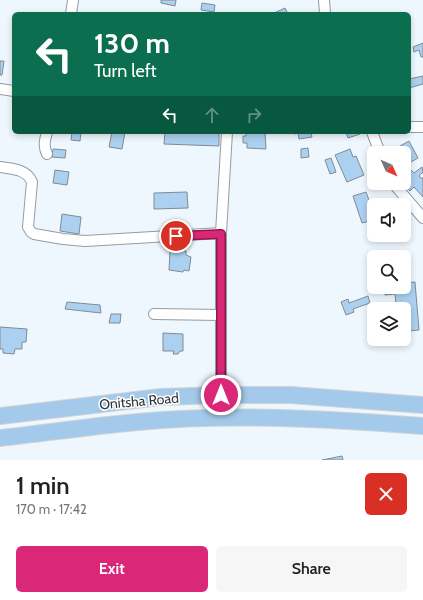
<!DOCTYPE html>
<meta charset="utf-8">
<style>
body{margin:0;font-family:Cabin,sans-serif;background:#f6f6f6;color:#222;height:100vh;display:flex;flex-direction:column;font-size:15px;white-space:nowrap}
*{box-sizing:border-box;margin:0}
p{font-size:13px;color:#767676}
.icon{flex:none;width:22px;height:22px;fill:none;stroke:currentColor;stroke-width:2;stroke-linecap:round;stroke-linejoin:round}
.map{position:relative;height:460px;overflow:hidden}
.sheet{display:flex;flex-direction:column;background:#fff;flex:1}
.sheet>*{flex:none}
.top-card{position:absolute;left:12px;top:12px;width:399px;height:122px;border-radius:6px;box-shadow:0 2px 6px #0003;background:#0b6e4f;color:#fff;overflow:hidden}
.needle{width:26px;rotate:135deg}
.fabs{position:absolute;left:367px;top:146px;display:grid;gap:8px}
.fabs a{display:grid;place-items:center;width:44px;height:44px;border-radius:6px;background:#fff;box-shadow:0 2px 6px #0003;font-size:20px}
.pin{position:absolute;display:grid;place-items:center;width:34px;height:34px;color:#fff;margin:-17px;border:2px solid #fff;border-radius:50%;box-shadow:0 1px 4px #0007}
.me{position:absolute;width:44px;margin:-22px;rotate:0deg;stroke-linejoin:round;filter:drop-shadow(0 0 3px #0008)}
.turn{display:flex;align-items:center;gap:14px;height:84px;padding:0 16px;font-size:18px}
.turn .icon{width:52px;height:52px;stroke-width:2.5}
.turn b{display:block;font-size:28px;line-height:34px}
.lanes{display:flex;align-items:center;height:38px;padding:0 16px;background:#0003;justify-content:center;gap:20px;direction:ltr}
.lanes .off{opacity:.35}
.round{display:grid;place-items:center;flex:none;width:42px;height:42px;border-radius:6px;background:#f6f6f6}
.overview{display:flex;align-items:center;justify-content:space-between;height:68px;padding:0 16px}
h1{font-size:24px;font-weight:600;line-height:30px}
.action{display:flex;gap:8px;margin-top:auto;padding:8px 16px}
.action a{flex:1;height:46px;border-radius:6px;background:#db2777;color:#fff;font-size:16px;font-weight:600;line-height:46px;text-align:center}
.action a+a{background:#f6f6f6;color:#222}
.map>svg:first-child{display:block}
.building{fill:#acd0ef;stroke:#828b93}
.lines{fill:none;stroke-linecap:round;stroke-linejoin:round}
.minor-casing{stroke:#939ca4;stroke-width:12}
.primary-casing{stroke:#d2d3d3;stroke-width:18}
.minor{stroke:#fff;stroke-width:10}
.primary{stroke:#a3caea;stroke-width:16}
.route-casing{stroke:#8e194d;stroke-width:10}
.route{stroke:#db2777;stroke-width:7}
.labels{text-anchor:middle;stroke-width:3;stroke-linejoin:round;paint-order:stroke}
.street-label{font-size:14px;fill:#323639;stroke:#fff}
</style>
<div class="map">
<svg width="423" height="460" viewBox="0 0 423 460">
<rect width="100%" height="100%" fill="#eff7fe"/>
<path class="building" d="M161 0H176L175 6 161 3Z
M202 3 215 5 214 12 201 10Z
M285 8 288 14H272Z
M423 43V57H421L419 50 414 52 413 47Z
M0 61H4L2 75H0Z
M423 76V84L409 88V79Z
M72 132H81L80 141 71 140Z
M112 132H125L122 149 109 147Z
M165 132H217L219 133V146L164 144Z
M246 132H265L266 149 247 148V143H243V136H246Z
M294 132H311L312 137 299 139 298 133 294 134Z
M346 132H360V134L348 138Z
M409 141 418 158 411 162 409 158 404 161V153H401L403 152 400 146Z
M308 148 309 157 301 158V149Z
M53 149 66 150 65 158 52 157Z
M350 149 353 157 356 156 364 175 347 182 335 155Z
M331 158 336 172 330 174 325 160Z
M422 167 423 172 419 176 421 178H423V197L414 187 410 191 403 183 404 179 406 177 404 174 410 169 414 173Z
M55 170 69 172 67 185 53 183Z
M187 192 188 208 154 209V193Z
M366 192 369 200 373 199 375 205 374 220 362 223 353 196Z
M62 214 81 217 79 234 60 231Z
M177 249 186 251V255L191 257 189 271 184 270 183 272 169 270 170 251 176 252Z
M415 282 419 330 409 331 407 304 396 305 395 294 385 295 384 287H404V283Z
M368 296 370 303 353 309 354 312 346 315 341 302 348 299 349 303Z
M67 302 100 305 101 313 65 309Z
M111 314H121L120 323H109Z
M0 327 27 329 26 342H22V349H15L14 354 3 353V349H0Z
M163 333 183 334V351H180L178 354H173L174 351H163Z
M342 456 343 460H322Z"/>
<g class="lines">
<g class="minor-casing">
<path id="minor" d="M324 0 325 14
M71 14 73 0
M0 89 14 91
M409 127H423
M47 132C45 140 43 146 47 154
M372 132 380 153
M0 167C12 169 27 169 32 182L28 227 31 232 34 234 63 239 85 241 221 233
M393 183 423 218
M154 314 221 315
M221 395V233L227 132"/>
</g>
<g class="primary-casing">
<path id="primary" d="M0 416 161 397 221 395H291L423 405
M0 438C46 433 92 426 138 422 232 413 329 419 423 426"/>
</g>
<use href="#minor" class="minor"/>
<use href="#primary" class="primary"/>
</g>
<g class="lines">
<g class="route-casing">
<path id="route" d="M176 236 221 234V395"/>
</g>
<use href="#route" class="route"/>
</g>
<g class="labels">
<g class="street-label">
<text transform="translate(139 401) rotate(-5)" y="5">Onitsha Road</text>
</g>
</g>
</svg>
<div class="fabs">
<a><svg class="needle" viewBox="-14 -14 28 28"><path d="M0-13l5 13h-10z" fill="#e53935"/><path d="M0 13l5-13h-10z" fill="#767676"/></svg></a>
<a><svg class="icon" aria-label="sound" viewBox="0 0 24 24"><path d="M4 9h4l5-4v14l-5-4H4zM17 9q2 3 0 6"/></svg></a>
<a><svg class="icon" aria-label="search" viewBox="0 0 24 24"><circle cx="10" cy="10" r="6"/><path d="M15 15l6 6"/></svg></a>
<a><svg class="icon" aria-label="layers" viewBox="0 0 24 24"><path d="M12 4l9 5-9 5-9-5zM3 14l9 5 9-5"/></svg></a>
</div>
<div class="pin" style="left:176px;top:236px;background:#d93025"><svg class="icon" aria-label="arrive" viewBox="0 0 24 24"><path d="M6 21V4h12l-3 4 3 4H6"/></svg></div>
<svg class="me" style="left:221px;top:395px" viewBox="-20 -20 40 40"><circle r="17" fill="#db2777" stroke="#fff" stroke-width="3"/><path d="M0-11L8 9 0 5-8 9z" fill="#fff"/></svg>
<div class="top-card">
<div class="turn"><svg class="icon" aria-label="left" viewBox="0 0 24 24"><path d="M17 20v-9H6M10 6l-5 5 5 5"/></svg><div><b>130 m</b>Turn left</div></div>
<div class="lanes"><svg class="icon" aria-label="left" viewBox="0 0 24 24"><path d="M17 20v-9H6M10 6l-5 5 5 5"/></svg><svg class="icon off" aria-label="ahead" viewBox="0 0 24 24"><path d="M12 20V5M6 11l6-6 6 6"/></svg><svg class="icon off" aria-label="right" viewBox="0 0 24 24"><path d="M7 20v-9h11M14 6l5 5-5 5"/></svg></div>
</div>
</div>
<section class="sheet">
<div class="overview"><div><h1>1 min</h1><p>170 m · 17:42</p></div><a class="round" style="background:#d93025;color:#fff"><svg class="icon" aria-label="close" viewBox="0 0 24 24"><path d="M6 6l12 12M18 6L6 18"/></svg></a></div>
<div class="action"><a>Exit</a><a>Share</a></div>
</section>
